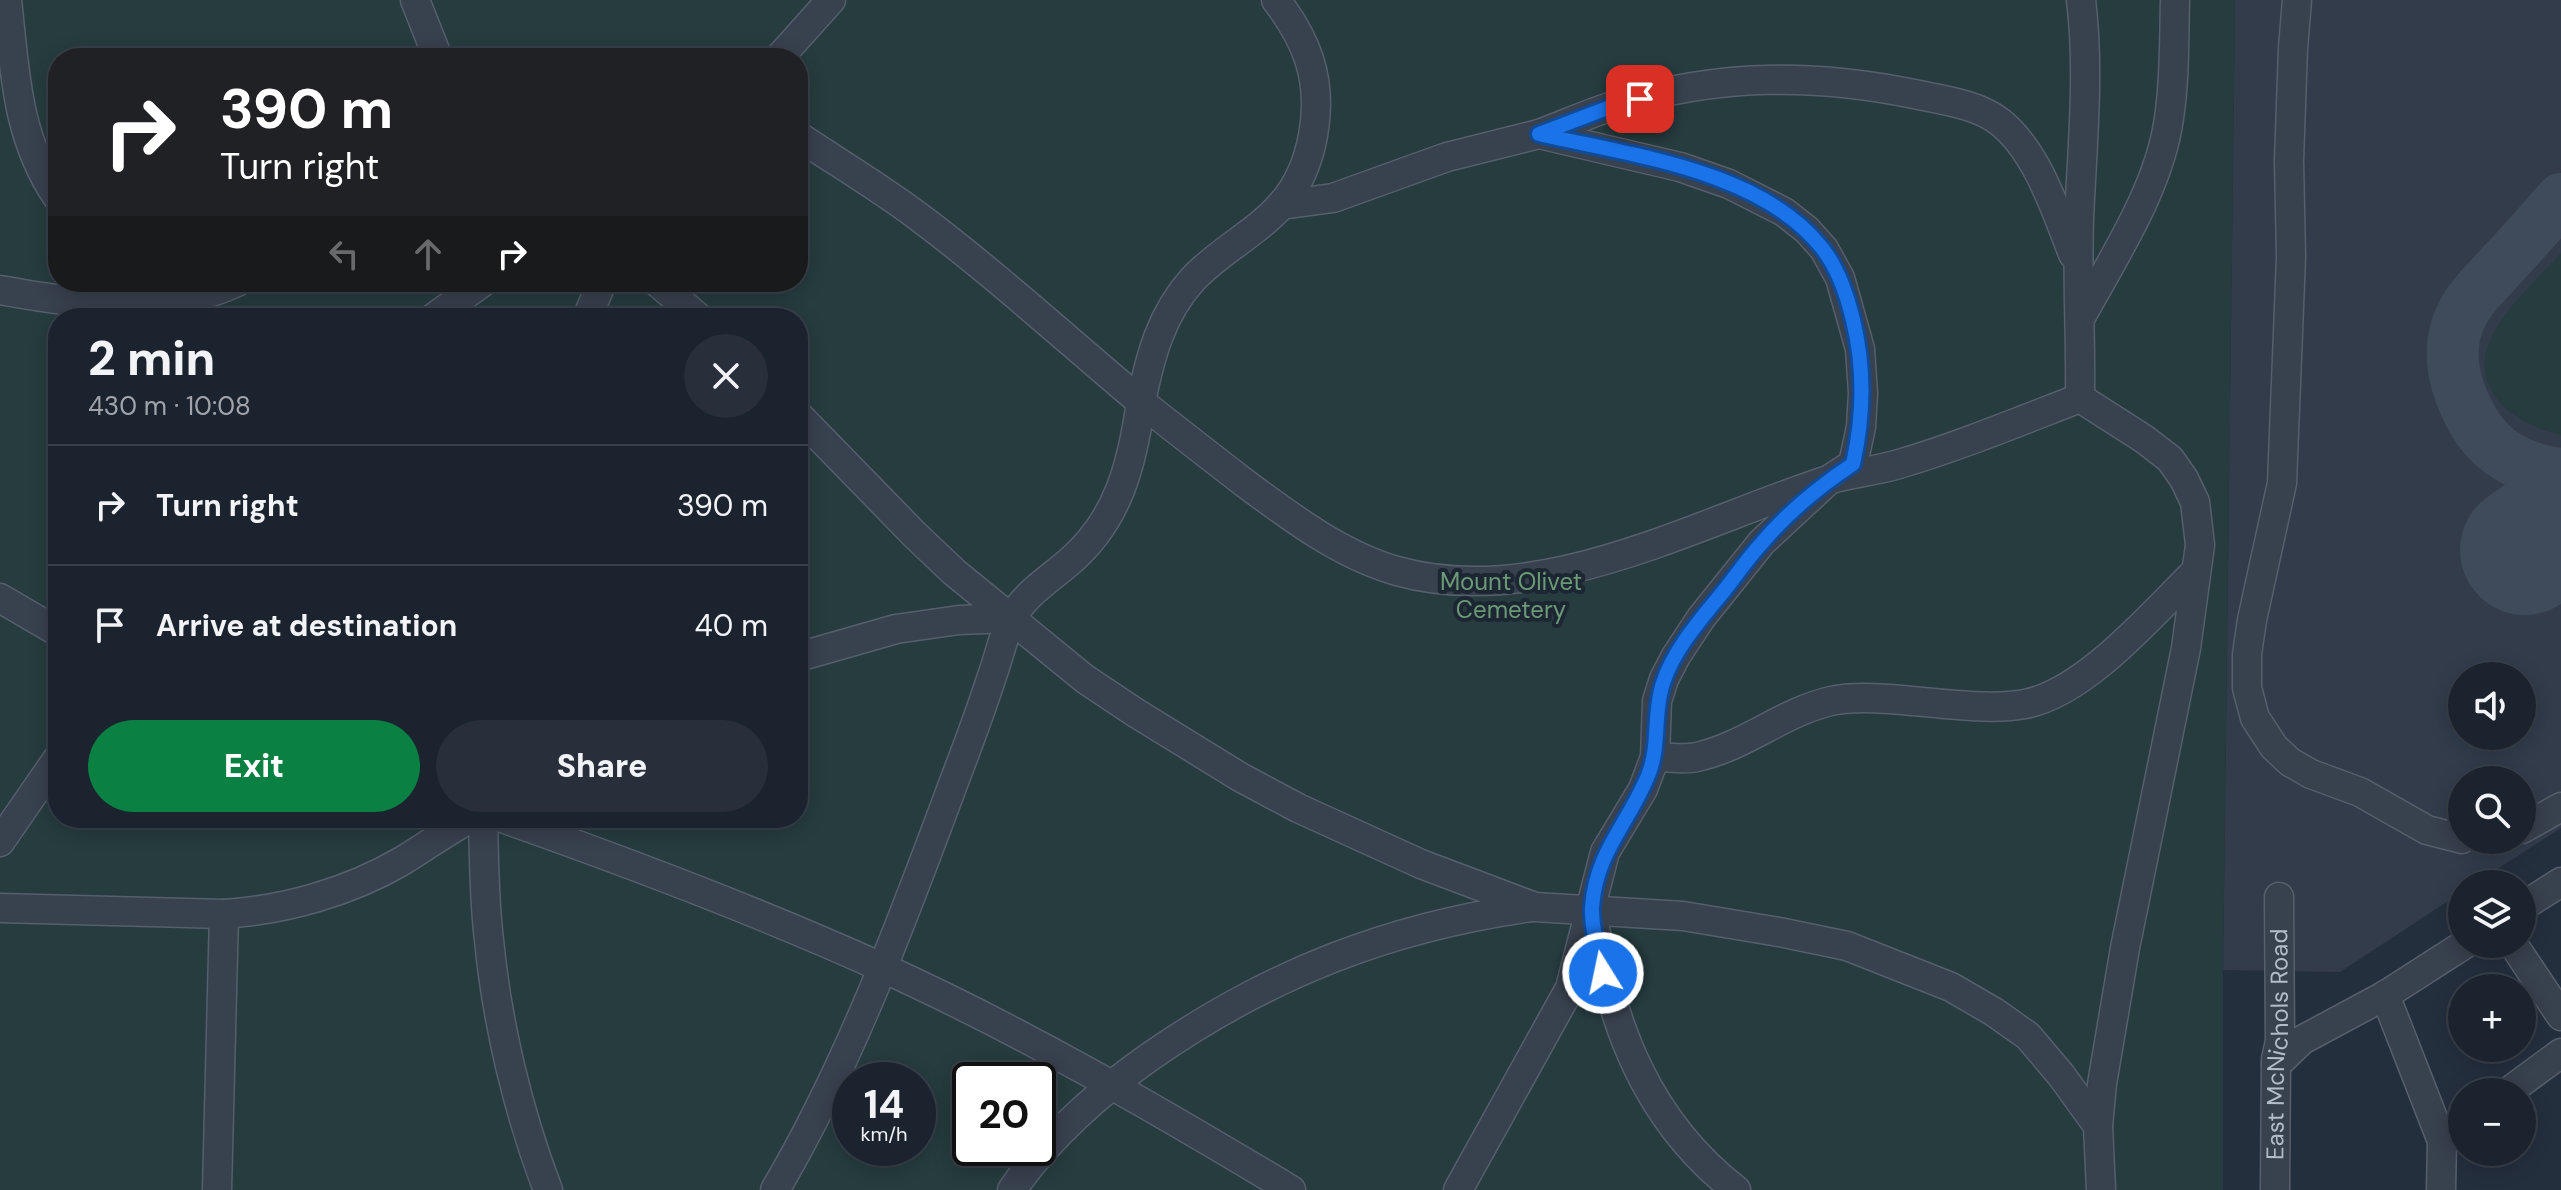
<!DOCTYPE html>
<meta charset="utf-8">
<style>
body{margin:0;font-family:"DM Sans",sans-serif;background:#282f3a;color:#f1f3f6;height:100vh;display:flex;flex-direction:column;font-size:30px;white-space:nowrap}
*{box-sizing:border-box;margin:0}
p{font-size:26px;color:#a0a4aa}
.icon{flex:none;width:44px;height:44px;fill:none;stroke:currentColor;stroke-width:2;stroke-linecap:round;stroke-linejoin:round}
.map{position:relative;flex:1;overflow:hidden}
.panel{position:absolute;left:48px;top:308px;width:760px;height:520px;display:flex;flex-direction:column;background:#1b232e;border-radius:32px;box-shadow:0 4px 20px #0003,0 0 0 2px #39404a}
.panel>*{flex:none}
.hud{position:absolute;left:48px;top:48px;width:760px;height:244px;border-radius:32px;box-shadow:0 4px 20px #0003,0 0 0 2px #39404a;background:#202124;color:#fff;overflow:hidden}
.tools{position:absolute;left:2448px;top:662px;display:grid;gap:16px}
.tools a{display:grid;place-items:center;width:88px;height:88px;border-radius:50%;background:#1b232e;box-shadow:0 4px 20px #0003,0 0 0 2px #39404a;font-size:40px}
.speed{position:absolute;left:832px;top:1062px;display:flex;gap:16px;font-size:40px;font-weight:700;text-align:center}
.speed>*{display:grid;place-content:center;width:104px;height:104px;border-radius:50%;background:#1b232e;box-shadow:0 4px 20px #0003,0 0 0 2px #39404a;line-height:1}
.speed small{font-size:20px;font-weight:400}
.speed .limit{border:4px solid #111;border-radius:12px;background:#fff;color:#111}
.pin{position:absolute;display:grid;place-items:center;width:68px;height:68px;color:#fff;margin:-34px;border-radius:16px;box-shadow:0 4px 12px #0006}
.me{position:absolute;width:88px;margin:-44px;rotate:350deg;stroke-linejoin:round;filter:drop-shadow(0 0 6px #0008)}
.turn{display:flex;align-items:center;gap:28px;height:168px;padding:0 40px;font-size:36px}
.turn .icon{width:104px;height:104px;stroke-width:2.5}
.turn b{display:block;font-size:56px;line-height:68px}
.lanes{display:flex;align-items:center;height:76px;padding:0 40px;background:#0003;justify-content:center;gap:40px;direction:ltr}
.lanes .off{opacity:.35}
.round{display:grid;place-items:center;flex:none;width:84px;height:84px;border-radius:42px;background:#282f3a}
.headline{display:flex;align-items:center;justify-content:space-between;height:136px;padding:0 40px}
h1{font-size:48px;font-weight:800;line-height:60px}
.action{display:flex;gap:16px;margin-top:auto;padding:16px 40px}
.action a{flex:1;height:92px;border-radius:48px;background:#0b8043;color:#fff;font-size:32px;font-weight:800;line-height:92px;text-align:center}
.action a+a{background:#282f3a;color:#f1f3f6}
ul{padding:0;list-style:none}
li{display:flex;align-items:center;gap:24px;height:120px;padding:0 40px;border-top:2px solid #39404a}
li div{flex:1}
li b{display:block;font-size:30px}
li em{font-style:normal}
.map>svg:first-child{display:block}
.airport{fill:#323c4b;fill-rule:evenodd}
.green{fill:#263c3f;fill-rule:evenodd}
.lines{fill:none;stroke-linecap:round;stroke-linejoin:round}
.taxiway{stroke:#3f4a5a;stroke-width:52}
.runway{stroke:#3f4a5a;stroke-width:130}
.minor-casing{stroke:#565f6c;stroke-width:31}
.minor{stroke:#38414e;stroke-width:28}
.route-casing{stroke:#114b97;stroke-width:20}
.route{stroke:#1a73e8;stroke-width:14}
.labels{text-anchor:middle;stroke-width:8;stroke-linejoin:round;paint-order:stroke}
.park-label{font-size:24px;fill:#6b9a76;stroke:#1d2633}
.street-label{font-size:24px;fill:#b4bcc9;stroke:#1d2633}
</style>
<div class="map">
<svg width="2561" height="1190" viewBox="0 0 2561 1190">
<rect width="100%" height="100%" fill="#242f3e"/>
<path class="airport" d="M2235 0H2561V828L2474 884H2462V892L2340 972 2223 970ZM2462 676H2522V736H2462ZM2462 780H2522V840H2462Z"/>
<path class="green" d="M0 0H2235L2223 970V1190H0ZM58 58H798V282H58ZM58 318H798V818H58ZM850 1080H918V1148H850ZM970 1080H1038V1148H970Z
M2561 253V435C2511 424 2462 384 2496 329 2512 301 2540 277 2561 253Z"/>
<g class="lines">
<path class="taxiway" d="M2561 199C2541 222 2521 245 2500 267 2487 282 2470 297 2462 314 2444 350 2454 386 2472 419 2491 454 2523 469 2561 474"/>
<path class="runway" d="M2525 550 2561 525"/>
<g class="minor-casing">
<g id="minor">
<path d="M7 0C15 71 16 137 58 198"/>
<path d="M415 0 438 58"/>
<path d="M1276 0C1289 17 1302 38 1309 59 1324 105 1314 167 1282 204 1257 233 1219 251 1193 279 1161 314 1150 357 1141 402 1176 430 1211 457 1246 484 1292 518 1341 555 1397 571 1539 611 1696 523 1828 480 1851 473 1876 471 1899 464 1960 446 2020 421 2080 398"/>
<path d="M2081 0C2090 72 2082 148 2079 220 2077 279 2081 339 2080 398L2144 439 2170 459 2184 479 2195 502 2200 545 2186 648 2125 948 2102 1084 2098 1126"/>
<path d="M2297 0 2293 48 2289 161 2291 257 2282 483 2252 620 2247 654V688L2255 718 2274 747 2290 762 2311 774 2360 792 2427 830 2462 839"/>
<path d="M779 58 831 0"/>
<path d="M1539 134C1566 124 1592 112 1619 104 1718 74 1813 73 1914 94 1942 100 1977 104 2000 122 2037 151 2056 211 2073 254"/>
<path d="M1281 205 1333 198 1447 157 1539 134 1680 167 1729 184 1784 212 1807 230 1824 249 1840 278 1860 349 1863 393 1861 427 1853 464 1830 479 1762 542 1701 618 1676 656 1664 679 1657 701 1655 757 1643 789 1605 852 1570 988 1458 1190"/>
<path d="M657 282 699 318"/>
<path d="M0 290C79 304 162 317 237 282"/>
<path d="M2082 315C2115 255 2160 186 2169 118 2175 79 2174 39 2175 0"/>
<path d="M433 318 483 282"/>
<path d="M587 318 602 282"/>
<path d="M798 415 915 535 954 572 1085 679 1136 713 1240 777 1298 808 1421 864 1535 907 1683 916 1779 932 1847 946 1951 987 1994 1012 2028 1036 2061 1075 2098 1126 2101 1190"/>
<path d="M0 598 58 632"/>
<path d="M798 657 896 629 959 620 1012 618"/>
<path d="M1655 757C1668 757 1684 760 1697 757 1746 746 1783 712 1831 701 1865 693 1922 703 1958 705 1980 707 2003 708 2025 704 2085 693 2152 614 2195 572"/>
<path d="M483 818C484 859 484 900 489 940 497 1023 518 1112 548 1190"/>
<path d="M502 818C630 863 757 911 881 967 1022 1031 1158 1110 1291 1190"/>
<path d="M2522 829 2561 807"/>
<path d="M0 842 58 758"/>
<path d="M2522 907 2561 882"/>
<path d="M0 908 224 914C285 910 349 892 402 861 425 847 447 831 471 818"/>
<path d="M1593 918C1612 1026 1647 1121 1736 1190"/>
<path d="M2513 944 2561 1016"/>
<path d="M2385 995 2442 1141 2441 1190"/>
<path d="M2276 1065 2302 1040 2384 996 2465 944"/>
<path d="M2508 1092 2561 1053"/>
<path d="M217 1190 224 914"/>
<path d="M775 1190C851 1061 903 918 955 779 968 745 981 710 992 676 999 657 1003 636 1012 618 1024 595 1048 580 1068 563 1118 521 1132 465 1141 402 1066 339 994 273 915 214 877 186 837 162 798 136"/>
<path d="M1012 1190C1049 1136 1098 1093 1151 1056 1269 974 1389 927 1532 907"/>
<path id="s1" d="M2275 1190 2276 1059 2280 1041 2279 897"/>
</g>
</g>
<use href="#minor" class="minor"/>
</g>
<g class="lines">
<g class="route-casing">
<path id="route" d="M1603 973C1599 953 1591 928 1592 907 1596 851 1630 822 1649 773 1660 744 1653 713 1663 683 1674 649 1701 619 1723 592 1736 576 1747 559 1761 544 1786 514 1820 486 1853 464 1864 415 1865 369 1853 320 1847 295 1838 268 1822 248 1761 170 1629 155 1539 134L1618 104 1640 99"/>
</g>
<use href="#route" class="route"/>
</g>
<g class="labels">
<g class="park-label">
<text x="1511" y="590">Mount Olivet<tspan x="1511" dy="28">Cemetery</tspan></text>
</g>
<g class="street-label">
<text dy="8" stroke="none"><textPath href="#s1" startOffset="146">East McNichols Road</textPath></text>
</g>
</g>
</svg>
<div class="tools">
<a><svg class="icon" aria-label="sound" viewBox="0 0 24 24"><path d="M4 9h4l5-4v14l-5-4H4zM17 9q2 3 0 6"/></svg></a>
<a><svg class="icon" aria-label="search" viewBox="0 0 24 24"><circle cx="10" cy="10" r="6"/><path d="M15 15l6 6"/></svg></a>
<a><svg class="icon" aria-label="layers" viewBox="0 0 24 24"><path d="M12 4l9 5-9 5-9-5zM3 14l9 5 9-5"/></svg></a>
<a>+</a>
<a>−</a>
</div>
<div class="speed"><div>14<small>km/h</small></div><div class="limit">20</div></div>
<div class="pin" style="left:1640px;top:99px;background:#d93025"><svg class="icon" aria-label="arrive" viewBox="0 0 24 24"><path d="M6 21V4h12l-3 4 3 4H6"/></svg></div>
<svg class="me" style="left:1603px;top:973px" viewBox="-20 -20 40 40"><circle r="17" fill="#1a73e8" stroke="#fff" stroke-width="3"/><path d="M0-11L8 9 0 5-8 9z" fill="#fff"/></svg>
<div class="hud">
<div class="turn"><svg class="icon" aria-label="right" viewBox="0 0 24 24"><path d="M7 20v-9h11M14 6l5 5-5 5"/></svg><div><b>390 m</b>Turn right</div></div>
<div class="lanes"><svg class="icon off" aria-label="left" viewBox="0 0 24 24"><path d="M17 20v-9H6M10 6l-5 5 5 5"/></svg><svg class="icon off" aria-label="ahead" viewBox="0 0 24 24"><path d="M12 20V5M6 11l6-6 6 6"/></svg><svg class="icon" aria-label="right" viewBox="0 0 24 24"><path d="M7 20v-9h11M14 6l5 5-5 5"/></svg></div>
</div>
<section class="panel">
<div class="headline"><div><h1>2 min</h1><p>430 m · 10:08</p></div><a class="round"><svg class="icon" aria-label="close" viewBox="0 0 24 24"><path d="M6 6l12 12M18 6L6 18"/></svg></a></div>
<ul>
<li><svg class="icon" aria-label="right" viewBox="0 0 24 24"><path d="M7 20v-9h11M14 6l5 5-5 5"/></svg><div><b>Turn right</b></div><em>390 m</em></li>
<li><svg class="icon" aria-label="arrive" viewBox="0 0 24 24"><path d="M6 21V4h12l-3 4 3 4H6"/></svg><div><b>Arrive at destination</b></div><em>40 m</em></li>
</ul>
<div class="action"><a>Exit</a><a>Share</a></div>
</section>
</div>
